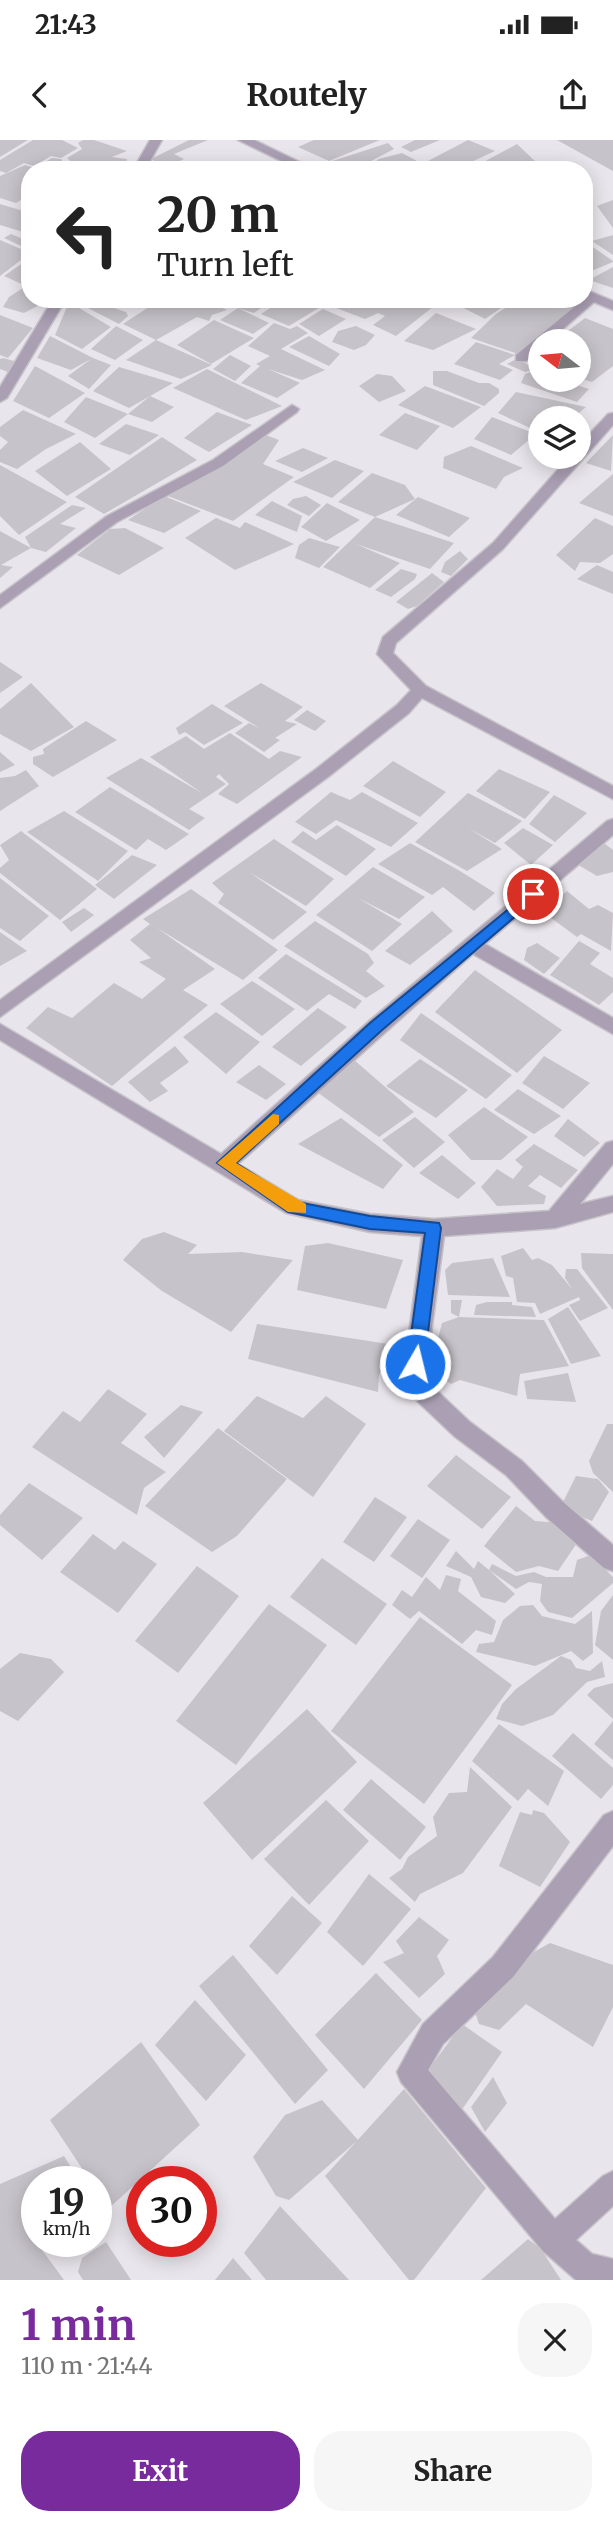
<!DOCTYPE html>
<meta charset="utf-8">
<style>
body{margin:0;font-family:Merriweather,serif;background:#f6f6f6;color:#222;height:100vh;display:flex;flex-direction:column;font-size:26px;white-space:nowrap}
*{box-sizing:border-box;margin:0}
p{font-size:23px;color:#767676}
.icon{flex:none;width:38px;height:38px;fill:none;stroke:currentColor;stroke-width:2;stroke-linecap:round;stroke-linejoin:round}
.map{position:relative;height:2140px;overflow:hidden}
.side{display:flex;flex-direction:column;background:#fff;flex:1}
.side>*{flex:none}
.guide{position:absolute;left:21px;top:21px;width:572px;height:147px;border-radius:28px;box-shadow:0 4px 18px #0003;background:#fff;color:#222;overflow:hidden}
.needle{width:46px;rotate:286deg}
.fabs{position:absolute;left:528px;top:189px;display:grid;gap:14px}
.fabs a{display:grid;place-items:center;width:63px;height:63px;border-radius:50%;background:#fff;box-shadow:0 4px 18px #0003;font-size:35px}
.speed{position:absolute;left:21px;top:2026px;display:flex;gap:14px;font-size:35px;font-weight:700;text-align:center}
.speed>*{display:grid;place-content:center;width:91px;height:91px;border-radius:50%;background:#fff;box-shadow:0 4px 18px #0003;line-height:1}
.speed small{font-size:18px;font-weight:400}
.speed .limit{border:10px solid #d22;background:#fff;color:#111}
.pin{position:absolute;display:grid;place-items:center;width:60px;height:60px;color:#fff;margin:-30px;border:4px solid #fff;border-radius:50%;box-shadow:0 2px 7px #0007}
.me{position:absolute;width:77px;margin:-38px;rotate:8deg;stroke-linejoin:round;filter:drop-shadow(0 0 5px #0008)}
.turn{display:flex;align-items:center;gap:24px;height:147px;padding:0 21px;font-size:32px}
.turn .icon{width:91px;height:91px;stroke-width:2.5}
.turn b{display:block;font-size:49px;line-height:60px}
.round{display:grid;place-items:center;flex:none;width:74px;height:74px;border-radius:28px;background:#f6f6f6}
.overview{display:flex;align-items:center;justify-content:space-between;height:119px;padding:0 21px}
h1{font-size:42px;font-weight:700;line-height:52px;color:#782b9d}
.cta{display:flex;gap:14px;margin-top:auto;padding:14px 21px}
.cta a{flex:1;height:80px;border-radius:28px;background:#782b9d;color:#fff;font-size:28px;font-weight:700;line-height:80px;text-align:center}
.cta a+a{background:#f6f6f6;color:#222}
.status{display:flex;justify-content:space-between;align-items:center;height:49px;padding:0 35px;background:#fff;direction:ltr}
.status svg{height:19px;fill:currentColor}
header{display:flex;justify-content:space-between;align-items:center;height:91px;padding:0 21px;background:#fff;font-size:32px;font-weight:700}
.map>svg:first-child{display:block}
.building{fill:#c7c3ca}
.lines{fill:none;stroke-linecap:round;stroke-linejoin:round}
.minor-casing{stroke:#c6c3c9;stroke-width:3}
.minor{fill:#ab9fb3;fill-rule:evenodd}
.route{fill:#1a73e8;stroke:#114b97;stroke-width:2}
.slow{fill:#f59e0b}
</style>
<div class="status"><b>21:43</b><svg viewBox="0 0 49 12"><path d="M0 12V9h3v3zM5 12V6h3v6zM10 12V3h3v9zM15 12V0h3v12zM26 1h20v11H26zM47 4h2v5h-2z"/></svg></div>
<header><svg class="icon" aria-label="back" viewBox="0 0 24 24"><path d="M15 5l-7 7 7 7"/></svg>Routely<svg class="icon" aria-label="share" viewBox="0 0 24 24"><path d="M12 15V3M7 8l5-5 5 5M5 13v7h14v-7"/></svg></header>
<div class="map">
<svg width="613" height="2140" viewBox="0 0 613 2140">
<rect width="100%" height="100%" fill="#e9e5ec"/>
<path class="building" d="M0 0H28L0 17Z
M33 0H62L78 8 61 18 51 16 34 26 24 23 6 33 0 31V20Z
M83 0H94L127 11 112 17 127 19 124 30H66L75 25 67 18 82 9 78 3Z
M189 0H208L174 14 184 19 166 28 151 19Z
M314 0H380L329 21 298 7Z
M415 0H440L411 12 401 7Z
M468 0 495 11 454 30H445L428 21Z
M557 0H613V31Z
M388 3 394 9 354 30H325L317 26Z
M517 4 538 24 525 30H469Z
M402 13 434 30H364L379 19Z
M52 18 61 19 65 25 56 30 37 27Z
M25 25 38 29 30 30V54L16 63 0 58V36Z
M613 60V88L597 66Z
M0 64 30 73V94L0 85Z
M11 94 30 102V110L4 98Z
M613 95V115L592 101Z
M0 100 30 113 0 136Z
M584 101 613 121V122L584 134Z
M30 118V159H58L45 162 24 173 3 167 9 157 26 146 4 136Z
M613 127V148L589 140Z
M161 159H204L227 170 212 175 209 181 197 177 156 200 123 184Z
M231 159H274L254 173 225 164Z
M284 159H305L322 166 289 186 261 174Z
M340 159H400L385 169 403 159H443L396 196 373 185 385 176 378 173 365 179 331 166Z
M446 159H514L485 179Z
M533 159H557L575 167 521 215 471 198 496 174 516 161 527 165Z
M69 162 111 187 82 209 55 195Z
M99 163 126 172 128 176 119 184 86 167Z
M238 168 269 183 253 194 220 180Z
M323 169 346 179 319 196 299 184Z
M436 173 476 189 433 210 404 201Z
M0 175 33 188 8 218 0 215Z
M585 178 613 189V226L592 242 579 238V201H555Z
M214 180 254 198 211 224 177 205Z
M274 183 290 189 297 186 308 193 281 209 325 230 302 240 268 229 300 243 277 258 241 243 260 226 256 224 270 216 248 206Z
M116 186 143 200 115 220 91 209Z
M356 186 375 195 366 205 354 210 332 202 338 191Z
M50 196 93 218 111 225 89 249 68 236 91 219 71 230 37 218Z
M309 196 340 214 329 226 289 207Z
M156 200 212 225 181 239 126 220Z
M476 202 515 215 499 224 513 230 500 240 454 224Z
M230 215 251 226 235 241 213 229Z
M3 218 18 222 8 232 0 229V219Z
M516 219 537 229 525 232 507 224Z
M35 226 85 253 49 278 13 261Z
M119 227 173 243 129 268 93 251Z
M207 229 282 266 246 280 173 248Z
M433 231H447L479 243H489L499 249V253L484 266 433 245Z
M533 231 541 233V240H560L589 249 577 262 521 243 525 234Z
M377 234 392 236 406 251 379 262 359 246Z
M425 246 481 267 453 288 398 265Z
M516 252 586 267 573 278H541V293L498 273Z
M150 256 174 267 152 282 128 274Z
M86 257 128 274 95 298 64 282Z
M23 270 76 294 46 309 17 329 0 322V310L8 302 0 296V287Z
M217 272 252 285 209 312 184 298Z
M405 273 440 286 417 310 379 295Z
M492 277 536 294 511 315 474 299Z
M126 284 159 295 130 315 99 304Z
M263 294 279 300 263 324 294 337 233 381 168 356 208 333Z
M613 295 611 331 586 323Z
M162 297 197 320 104 374 75 357Z
M80 302 111 329 67 356 35 331Z
M471 306 523 328 504 337 496 349 443 328 444 317Z
M303 308 328 318 302 332 275 321Z
M335 320 364 331 332 358 293 342Z
M0 325 67 362 19 395 0 376Z
M372 333 405 345 415 359 375 377 338 362Z
M613 334V376L579 363Z
M164 356 201 371 164 393 128 380Z
M306 356 321 365 309 376 287 365 293 359Z
M418 357 470 378 449 397 396 375Z
M272 361 302 376 297 392 255 375Z
M327 363 360 380 326 401 301 387Z
M72 365 86 368 60 384 76 388 46 412 31 408 25 397Z
M375 377 454 403 430 429 356 404 400 423 370 448 323 427Z
M216 378 240 388 245 382 294 404 235 430 185 398Z
M595 378 613 386V414L600 423 580 422 575 431 556 415Z
M125 388 164 408 119 435 77 415 110 389Z
M0 391 31 408 1 425 13 427 0 438Z
M309 398 340 407 319 428 295 418 299 405Z
M460 411 468 419 451 436 441 432 445 422Z
M597 425 613 432V454L577 439Z
M401 429 417 434 415 439 391 457 375 450Z
M432 433 444 442 417 466 408 469 396 462Z
M0 522 23 537 0 553Z
M31 543 74 587 31 611 0 594V569Z
M261 543 303 567 285 581 297 584 275 598 280 600 264 612 235 593 249 583 261 589 224 566Z
M212 564 243 583 204 605 185 592 179 595 176 588Z
M307 570 326 581 315 591 294 580Z
M86 581 117 600 53 637 33 624V617L44 614 43 609Z
M230 593 269 619 280 611 302 617 237 664 218 654 229 644 219 634 216 637 226 644 189 669 205 678 189 690 106 638 141 618 202 653 150 617 186 596 204 609Z
M0 612 15 625 0 632Z
M393 621 446 652 420 677 363 646Z
M499 629 550 652 525 679 476 651Z
M26 630 39 646 0 671V638L15 636Z
M110 647 189 694 166 710 148 699 136 710 75 672Z
M331 652 350 660 362 652 418 683 391 707 336 680 316 694 295 682Z
M468 653 522 681 495 703 468 688 502 709 467 731 415 702Z
M554 655 587 673 555 702 529 684Z
M64 671 128 711 98 741 27 692Z
M337 685 376 709 346 736 291 702 303 691 316 700Z
M523 688 553 705 531 725 504 703Z
M21 691 97 749 60 780 0 733V728L9 720 0 705Z
M274 699 334 739 306 766 249 732 307 772 273 800 218 763 224 754 212 743Z
M410 703 460 731 495 753 474 771 443 747 432 755 378 724Z
M592 704H605L613 710V732L597 736 575 723Z
M132 715 157 725 114 759 95 745Z
M373 727 425 757 399 779 358 758 402 784 372 811 316 775Z
M0 738 49 776 20 801 0 788Z
M191 749 278 810 243 840 157 788 215 829 183 850 208 865 112 946 26 888 48 867 72 878 114 843 142 859 166 839 139 822 151 818 130 800 150 784 143 779Z
M567 751 589 769 598 765 613 773 611 811 581 794 577 797 543 772Z
M84 768 94 775 71 792 62 782Z
M432 771 453 791 410 825 385 811Z
M315 781 368 814 374 823 366 831 385 846 366 858 284 806Z
M0 792 27 811 0 826Z
M579 801 600 813 590 824 613 838V852L599 865 550 835Z
M537 803 560 818 544 834 524 820 527 808Z
M286 814 362 861 355 869 329 854 307 871 258 838Z
M475 830 562 890 517 933 435 872Z
M252 841 295 869 262 896 220 864Z
M318 868 347 887 301 926 272 907Z
M216 872 260 902 226 934 183 897Z
M421 873 512 935 486 959 400 900Z
M175 906 189 922 160 943 168 951 150 962 128 942Z
M544 916 590 943 563 969 522 943Z
M353 919 414 972 379 997 317 952Z
M420 919 468 950 436 978 386 946Z
M259 925 286 944 266 960 236 942Z
M518 949 561 976 534 994 494 970Z
M484 967 528 997 501 1020H471L448 995Z
M415 977 445 1002 414 1028 382 1000Z
M341 978 403 1025 383 1049 298 1004Z
M568 979 600 1003 584 1017 554 996Z
M534 1004 578 1030 561 1048 540 1035 528 1046 546 1056 544 1064 497 1066 481 1047 497 1029 513 1039 523 1027 515 1020Z
M442 1015 476 1043 458 1059 419 1033Z
M164 1092 197 1105 188 1114 242 1112 293 1120 231 1192 162 1151 123 1120 142 1099Z
M328 1103 403 1120 386 1169 297 1150 305 1106Z
M523 1108 532 1120 538 1118 552 1125 573 1150 565 1138 566 1129H577L608 1168 580 1181 569 1165 580 1160 579 1157 540 1174 535 1163 517 1162 513 1138 506 1136 501 1116Z
M581 1113 613 1114V1170L582 1128Z
M493 1118 510 1157 448 1155 445 1130 452 1123Z
M451 1160H462L459 1177 451 1173Z
M487 1162H512V1165L532 1167 536 1177 474 1175 476 1165Z
M568 1167 601 1216 571 1224 548 1179Z
M459 1177 544 1180 569 1226 520 1234 517 1256 460 1240 451 1244 443 1238 445 1221 433 1218 442 1183Z
M257 1184 395 1205 379 1235 378 1252 248 1219Z
M568 1233 576 1262 527 1259 524 1241Z
M108 1249 147 1274 121 1303 166 1332 144 1348 137 1375 32 1307 63 1271 80 1282Z
M257 1256 303 1278 326 1256 366 1284 313 1357 224 1291Z
M181 1265 203 1272 164 1318 144 1297Z
M607 1284H613V1352L593 1333 589 1321Z
M218 1288 287 1339 237 1396 212 1412 145 1366Z
M456 1315 511 1357 482 1389 427 1346Z
M576 1336 598 1339 609 1352 592 1381 560 1368Z
M29 1343 83 1378 42 1420 0 1385V1375Z
M375 1357 407 1377 374 1422 343 1402Z
M516 1366 535 1381 561 1383 577 1403 558 1431 539 1426 516 1432 484 1406Z
M418 1379 450 1400 422 1438 390 1416Z
M93 1394 115 1410 123 1401 157 1424 118 1473 60 1432Z
M456 1411 474 1429 478 1421 489 1430 492 1424 516 1436 534 1432 546 1437H573L577 1420 591 1415 613 1437V1443L572 1478 548 1472 540 1461 542 1444 529 1442 516 1449 489 1430 515 1454 505 1463 481 1457 471 1437 446 1426Z
M322 1418 387 1464 356 1505 290 1457Z
M197 1426 239 1456 178 1533 135 1501Z
M446 1435 461 1439 458 1451 496 1481 492 1495 476 1490 462 1504 419 1471 410 1479 392 1465 402 1450 412 1457 426 1437 440 1450Z
M613 1455V1520L595 1505 601 1471Z
M269 1464 327 1505 236 1625 176 1581Z
M533 1465 542 1476 575 1484 592 1471 593 1513 583 1521 571 1511 535 1526 476 1512 479 1504 494 1502 503 1480 520 1466Z
M420 1477 512 1545 424 1664 331 1591Z
M20 1513 51 1519 64 1532 18 1581 0 1571V1529Z
M561 1516 571 1520 576 1528 590 1531 602 1521 605 1537 587 1542 553 1575 522 1586 496 1579 502 1564 516 1549Z
M613 1543V1579L587 1555 594 1548Z
M307 1569 357 1622 252 1720 203 1663Z
M613 1581V1620L594 1604Z
M499 1584 564 1631 548 1666 528 1649 518 1661 472 1621Z
M573 1593 613 1628V1645L601 1659 552 1616Z
M470 1627 512 1667 463 1733 420 1754 415 1762 389 1738 402 1729 408 1717 437 1696 433 1677 449 1653 467 1652Z
M371 1639 426 1687 400 1720 343 1670Z
M326 1660 369 1701 309 1765 264 1719Z
M533 1670 544 1673 570 1702 540 1747 499 1726 520 1672 532 1675Z
M369 1734 411 1769 363 1826 327 1792Z
M292 1756 322 1783 277 1835 249 1806Z
M419 1777 449 1800 437 1816 445 1834 419 1858 383 1822 404 1813 396 1801Z
M550 1803 613 1825V1867L593 1907 526 1864 499 1890 479 1884 474 1869 521 1819Z
M233 1815 328 1930 295 1964 199 1846Z
M376 1833 422 1880 364 1949 315 1895Z
M195 1860 246 1915 206 1961 155 1905Z
M462 1884 502 1912 461 1971 429 1929Z
M141 1902 200 1985 108 2069 96 2050V2042H91L50 1980Z
M493 1937 507 1963 485 1992 471 1967Z
M404 1949 486 2048 414 2140H409L325 2036Z
M322 1960 358 2000 289 2060 276 2056 253 2017 285 1975Z
M64 2016 80 2042H37V2102H55L42 2110 64 2140H0V2044Z
M280 2066 349 2140H266L244 2113Z
M528 2099 541 2109 561 2140H481Z
M106 2102 131 2140H83L78 2132 82 2118Z
M233 2118 252 2140H215Z"/>
<g class="lines">
<g class="minor-casing">
<path id="minor" d="M150 0H162L145 30H133Z
M238 0H254L316 30H300Z
M584 149 613 161V170L594 162 549 201H541V209L526 221H516V215L584 159Z
M53 159H66L7 258 0 262V247Z
M292 265 299 269 297 272 223 326 117 382 0 468V455L107 376 213 320Z
M613 273V285L503 409 396 503 393 513 426 546 613 646V659L422 558 409 573 328 637 0 877V860L316 629 397 565 411 550 377 514 383 497 493 403 569 317H579V305L608 274Z
M613 679V695L485 804 613 878V894L473 814 238 1024 298 1060 370 1074 434 1079 549 1071 606 1003 613 1001V1024L580 1064 613 1056V1072L555 1088 444 1096 427 1224 434 1248 470 1282 522 1321 562 1361 613 1405V1431L604 1428 546 1377 506 1335 454 1296 416 1260 405 1224 422 1096 370 1092 286 1073 0 900V884L221 1014 368 882 607 681Z
M613 1671V1706L513 1837 443 1904 428 1930 555 2079 603 2036 613 2031V2066L576 2100 592 2114 613 2119V2140H576L543 2111 401 1942 397 1932 423 1884 493 1817 604 1675Z"/>
</g>
<use href="#minor" class="minor"/>
</g>
<path class="route" d="M533 749 538 750V757L381 891 236 1023 297 1062 370 1076 439 1083 441 1088 424 1224 415 1231 407 1224 425 1093 370 1089 288 1072 217 1023 370 883Z"/>
<path class="slow" d="M273 974 279 975V984L236 1023 306 1064V1073L288 1072 217 1023Z"/>
</svg>
<div class="fabs">
<a><svg class="needle" viewBox="-14 -14 28 28"><path d="M0-13l5 13h-10z" fill="#e53935"/><path d="M0 13l5-13h-10z" fill="#767676"/></svg></a>
<a><svg class="icon" aria-label="layers" viewBox="0 0 24 24"><path d="M12 4l9 5-9 5-9-5zM3 14l9 5 9-5"/></svg></a>
</div>
<div class="speed"><div>19<small>km/h</small></div><div class="limit">30</div></div>
<div class="pin" style="left:533px;top:754px;background:#d93025"><svg class="icon" aria-label="arrive" viewBox="0 0 24 24"><path d="M6 21V4h12l-3 4 3 4H6"/></svg></div>
<svg class="me" style="left:415px;top:1224px" viewBox="-20 -20 40 40"><circle r="17" fill="#1a73e8" stroke="#fff" stroke-width="3"/><path d="M0-11L8 9 0 5-8 9z" fill="#fff"/></svg>
<div class="guide">
<div class="turn"><svg class="icon" aria-label="left" viewBox="0 0 24 24"><path d="M17 20v-9H6M10 6l-5 5 5 5"/></svg><div><b>20 m</b>Turn left</div></div>
</div>
</div>
<section class="side">
<div class="overview"><div><h1>1 min</h1><p>110 m · 21:44</p></div><a class="round"><svg class="icon" aria-label="close" viewBox="0 0 24 24"><path d="M6 6l12 12M18 6L6 18"/></svg></a></div>
<div class="cta"><a>Exit</a><a>Share</a></div>
</section>
